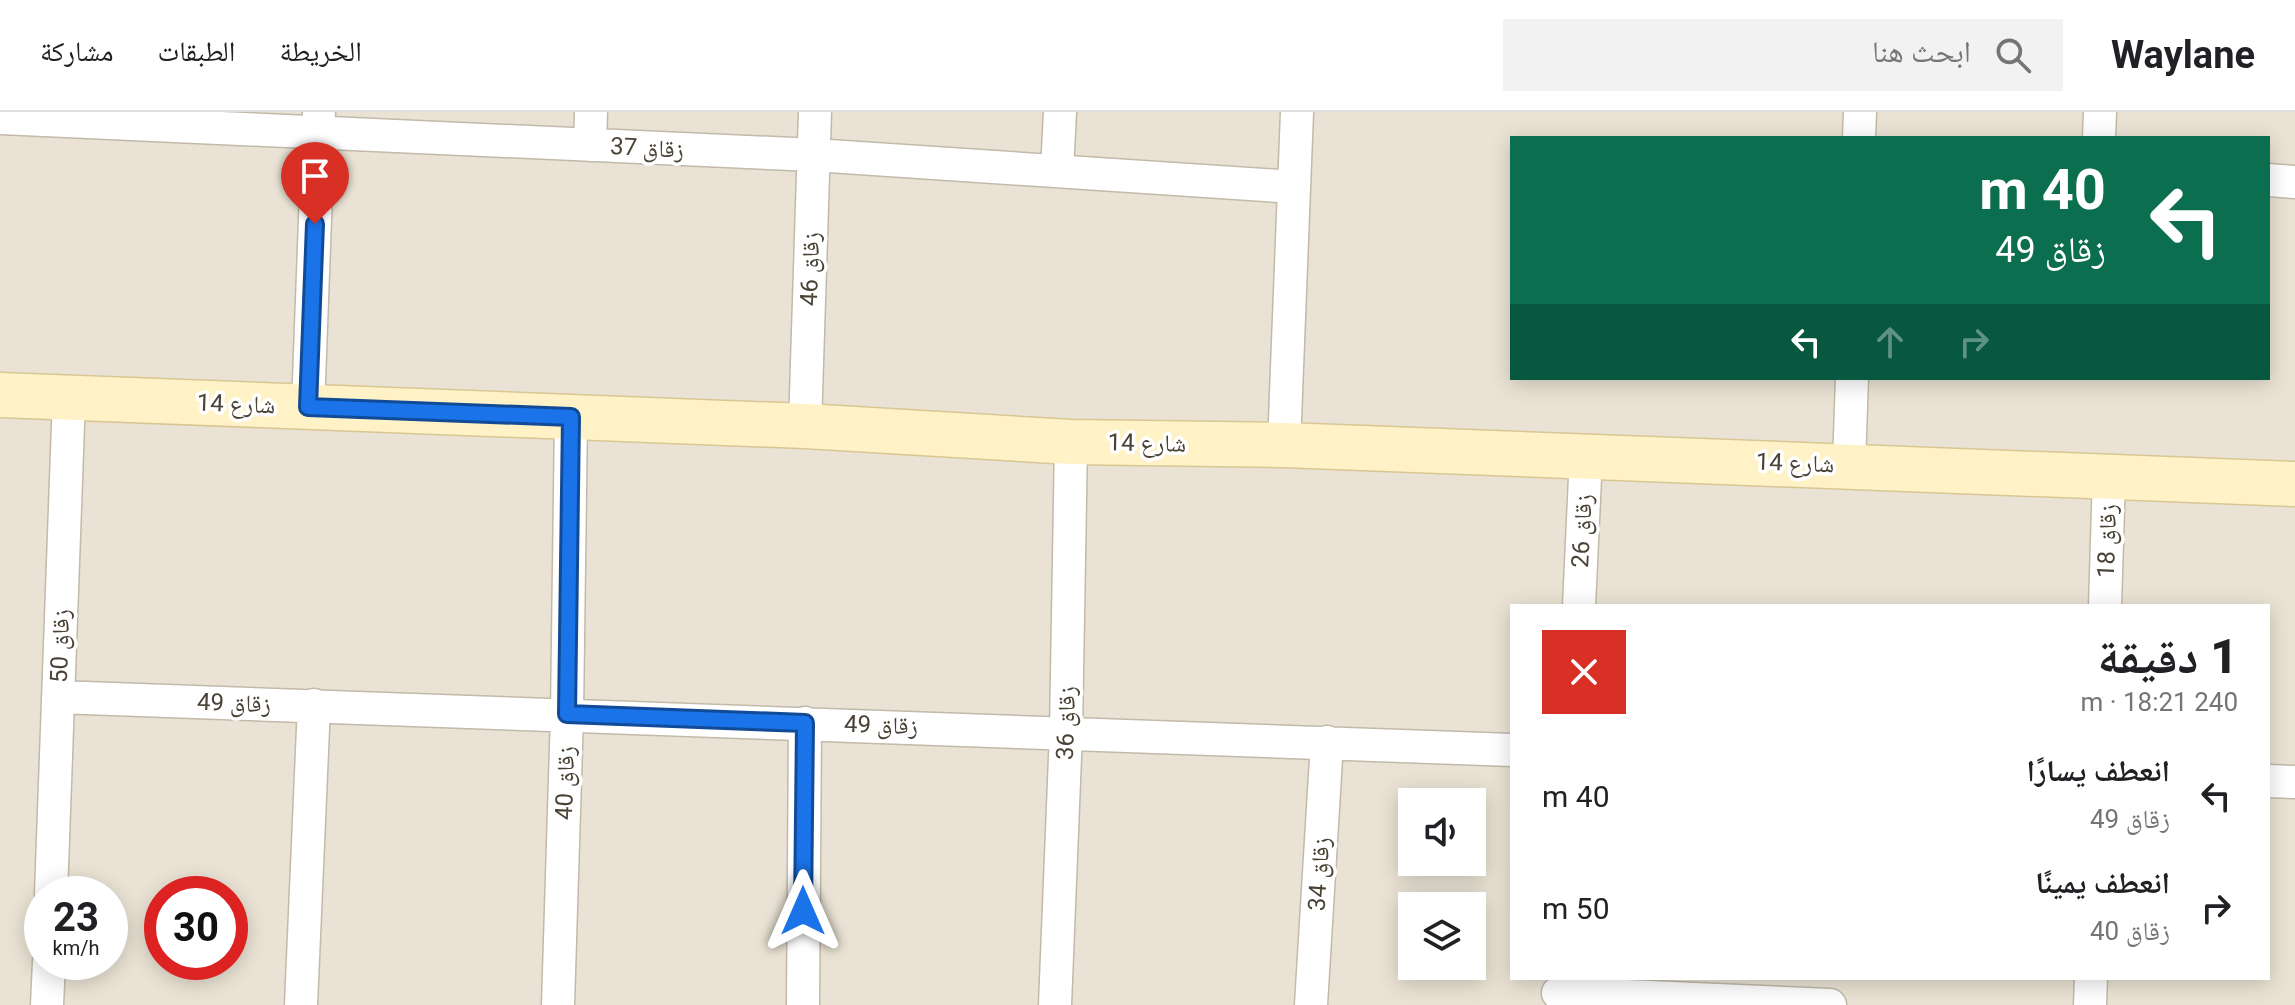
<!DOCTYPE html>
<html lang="ar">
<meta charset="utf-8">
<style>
body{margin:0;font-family:Roboto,"Noto Naskh Arabic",sans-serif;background:#f2f2f2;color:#202124;direction:rtl;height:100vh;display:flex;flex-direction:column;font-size:30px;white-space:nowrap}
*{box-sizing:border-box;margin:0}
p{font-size:26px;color:#757577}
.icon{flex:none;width:44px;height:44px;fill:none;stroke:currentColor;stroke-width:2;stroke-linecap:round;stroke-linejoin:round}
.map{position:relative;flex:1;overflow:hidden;direction:ltr}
.sheet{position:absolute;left:1510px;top:492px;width:760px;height:376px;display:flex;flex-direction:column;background:#fff;border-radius:0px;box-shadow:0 4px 20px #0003;direction:rtl}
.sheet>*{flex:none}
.banner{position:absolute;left:1510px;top:24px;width:760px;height:244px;border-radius:0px;box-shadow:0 4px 20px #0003;direction:rtl;background:#0b6e4f;color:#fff;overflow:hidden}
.buttons{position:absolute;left:1398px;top:676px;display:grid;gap:16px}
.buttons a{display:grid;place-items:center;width:88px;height:88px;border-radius:0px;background:#fff;box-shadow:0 4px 20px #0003;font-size:40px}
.speed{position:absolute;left:24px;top:764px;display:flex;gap:16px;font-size:40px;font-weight:700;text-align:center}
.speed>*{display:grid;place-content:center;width:104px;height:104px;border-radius:50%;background:#fff;box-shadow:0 4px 20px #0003;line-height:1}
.speed small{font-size:20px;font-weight:400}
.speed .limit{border:12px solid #d22;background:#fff;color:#111}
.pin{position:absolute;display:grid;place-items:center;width:68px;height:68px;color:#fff;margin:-82px -34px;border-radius:50% 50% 50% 0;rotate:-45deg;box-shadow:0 0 8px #0007}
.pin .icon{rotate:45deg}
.me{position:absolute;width:88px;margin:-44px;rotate:0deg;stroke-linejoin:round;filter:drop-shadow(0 0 6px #0008)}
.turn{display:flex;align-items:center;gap:28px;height:168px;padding:0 32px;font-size:36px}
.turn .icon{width:104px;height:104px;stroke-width:2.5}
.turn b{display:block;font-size:56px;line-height:68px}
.lanes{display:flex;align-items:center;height:76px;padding:0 32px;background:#0003;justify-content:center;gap:40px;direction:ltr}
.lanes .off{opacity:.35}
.round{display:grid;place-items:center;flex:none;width:84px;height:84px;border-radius:0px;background:#f2f2f2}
.overview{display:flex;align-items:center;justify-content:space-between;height:136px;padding:0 32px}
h1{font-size:48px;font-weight:800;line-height:60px}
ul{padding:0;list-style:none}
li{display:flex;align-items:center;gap:24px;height:112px;padding:0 32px}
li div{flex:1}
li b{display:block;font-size:30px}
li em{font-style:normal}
header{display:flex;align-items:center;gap:48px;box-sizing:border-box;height:112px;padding:0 40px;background:#fff;border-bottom:2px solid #e0e0e0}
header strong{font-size:38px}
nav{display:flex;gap:44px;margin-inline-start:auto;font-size:28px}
.search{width:560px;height:72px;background:#f2f2f2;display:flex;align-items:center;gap:20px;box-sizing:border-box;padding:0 28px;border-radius:0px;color:#757577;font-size:30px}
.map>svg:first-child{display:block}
.residential{fill:#eae3d5;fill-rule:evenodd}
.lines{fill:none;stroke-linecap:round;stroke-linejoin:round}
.street-casing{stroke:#c2b9a9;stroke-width:35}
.secondary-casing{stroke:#d9c793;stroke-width:47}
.street{stroke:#fff;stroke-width:32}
.secondary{stroke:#fff2c7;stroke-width:44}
.route-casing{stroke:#114b97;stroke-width:20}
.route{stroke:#1a73e8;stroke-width:14}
.labels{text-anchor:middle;stroke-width:7;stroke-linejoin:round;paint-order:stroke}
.street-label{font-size:24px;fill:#494235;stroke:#fff}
</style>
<header>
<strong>Waylane</strong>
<div class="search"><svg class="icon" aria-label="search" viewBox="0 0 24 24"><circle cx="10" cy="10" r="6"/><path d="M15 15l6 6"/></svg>ابحث هنا</div>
<nav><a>الخريطة</a><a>الطبقات</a><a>مشاركة</a></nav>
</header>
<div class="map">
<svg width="2295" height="893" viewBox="0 0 2295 893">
<rect width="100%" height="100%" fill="#f5f1e7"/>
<path class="residential" d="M0 0H2295V893H0ZM1512 26H2268V266H1512ZM1512 494H2268V866H1512ZM1412 690H1472V750H1412ZM42 782H110V850H42ZM162 782H230V850H162ZM1412 794H1472V854H1412Z"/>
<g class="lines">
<g class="street-casing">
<path id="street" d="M0 6 814 43 1294 75
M1859 26 1860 0
M2099 26 2100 0
M590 33 591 0
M1057 59 1060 0
M2268 68 2295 70
M308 295 319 0
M805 314 815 0
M1284 333 1297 0
M1849 352 1852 266
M1579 494 1586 344
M2105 494 2109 365
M58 585 1512 638
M2268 669 2295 670
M51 782 69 285
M1558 881 1830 893
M47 893 49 850
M301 893 314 593
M558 893 567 602 571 305
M803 893 805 611
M1055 893 1066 620 1071 330
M1311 893 1327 630
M2090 893 2091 866"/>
</g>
<g class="secondary-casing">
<path id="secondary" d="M0 283 805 314 1071 330 1284 333 2295 372"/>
</g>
<use href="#street" class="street"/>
<use href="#secondary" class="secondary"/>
</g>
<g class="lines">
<g class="route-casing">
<path id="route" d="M315 112 308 295 571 305 567 602 805 611 803 799"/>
</g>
<use href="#route" class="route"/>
</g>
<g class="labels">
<g class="street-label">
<text transform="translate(647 36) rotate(3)" y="8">زقاق 37</text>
<text transform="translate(810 157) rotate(-88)" y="8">زقاق 46</text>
<text transform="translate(236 292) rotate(2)" y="8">شارع 14</text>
<text transform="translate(1147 331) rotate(1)" y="8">شارع 14</text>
<text transform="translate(1795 351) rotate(2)" y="8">شارع 14</text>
<text transform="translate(1582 419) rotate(-87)" y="8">زقاق 26</text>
<text transform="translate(2107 429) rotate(-88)" y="8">زقاق 18</text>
<text transform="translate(60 534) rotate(-88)" y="8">زقاق 50</text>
<text transform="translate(234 591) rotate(2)" y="8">زقاق 49</text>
<text transform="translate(1066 611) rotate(-88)" y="8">زقاق 36</text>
<text transform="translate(881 613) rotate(2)" y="8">زقاق 49</text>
<text transform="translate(565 671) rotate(-88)" y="8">زقاق 40</text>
<text transform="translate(1319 762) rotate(-86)" y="8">زقاق 34</text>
</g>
</g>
</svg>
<div class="buttons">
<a><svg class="icon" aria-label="sound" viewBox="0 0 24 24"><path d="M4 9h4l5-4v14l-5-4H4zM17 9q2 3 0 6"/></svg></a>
<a><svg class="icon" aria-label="layers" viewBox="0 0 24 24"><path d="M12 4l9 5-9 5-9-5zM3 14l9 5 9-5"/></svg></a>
</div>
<div class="speed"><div>23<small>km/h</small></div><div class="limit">30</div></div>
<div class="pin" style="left:315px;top:112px;background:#d93025"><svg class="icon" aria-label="arrive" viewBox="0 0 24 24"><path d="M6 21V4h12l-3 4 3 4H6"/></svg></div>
<svg class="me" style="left:803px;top:799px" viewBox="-20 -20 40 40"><path d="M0-17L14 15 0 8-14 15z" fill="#1a73e8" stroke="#fff" stroke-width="4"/></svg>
<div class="banner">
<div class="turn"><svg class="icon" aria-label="left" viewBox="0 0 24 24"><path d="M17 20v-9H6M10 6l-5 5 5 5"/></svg><div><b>40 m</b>زقاق 49</div></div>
<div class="lanes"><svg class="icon" aria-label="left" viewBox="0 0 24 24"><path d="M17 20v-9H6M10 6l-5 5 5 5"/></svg><svg class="icon off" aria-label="ahead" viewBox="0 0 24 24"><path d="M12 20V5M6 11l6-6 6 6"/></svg><svg class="icon off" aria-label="right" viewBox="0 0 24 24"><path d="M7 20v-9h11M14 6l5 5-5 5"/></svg></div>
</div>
<section class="sheet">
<div class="overview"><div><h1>1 دقيقة</h1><p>240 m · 18:21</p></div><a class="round" style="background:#d93025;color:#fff"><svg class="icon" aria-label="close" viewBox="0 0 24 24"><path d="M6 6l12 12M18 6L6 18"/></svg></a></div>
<ul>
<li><svg class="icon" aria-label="left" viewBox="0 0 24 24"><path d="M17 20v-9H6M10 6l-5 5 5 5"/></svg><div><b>انعطف يسارًا</b><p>زقاق 49</p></div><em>40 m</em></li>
<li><svg class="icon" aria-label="right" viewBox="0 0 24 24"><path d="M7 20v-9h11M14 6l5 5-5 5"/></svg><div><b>انعطف يمينًا</b><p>زقاق 40</p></div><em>50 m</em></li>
</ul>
</section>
</div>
